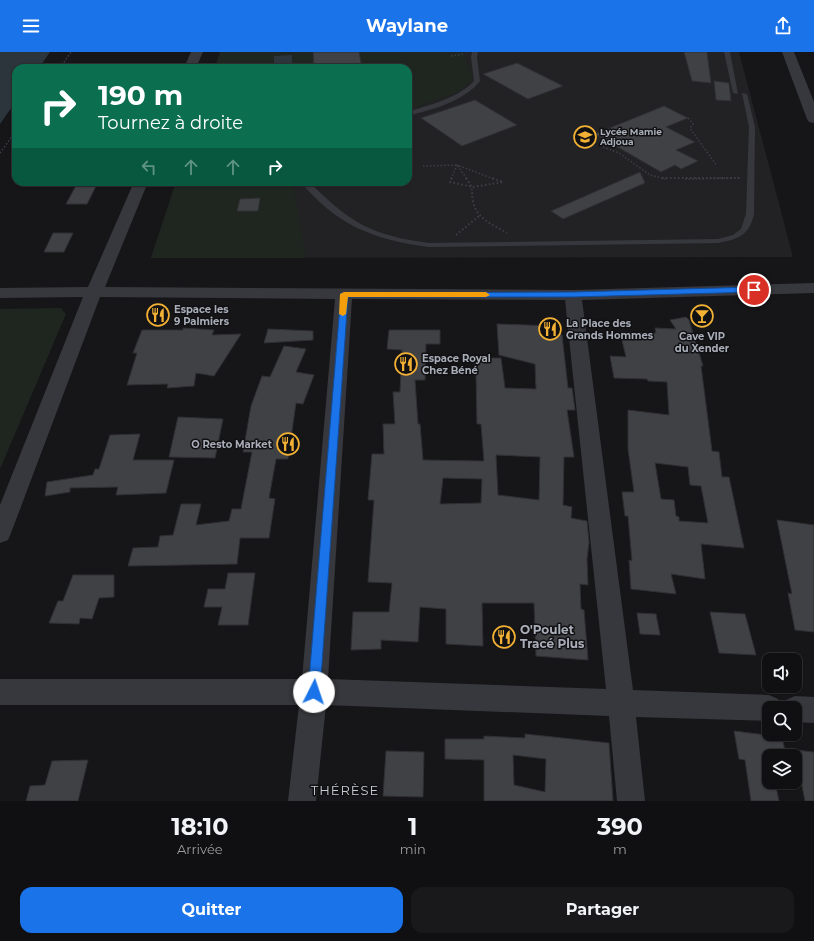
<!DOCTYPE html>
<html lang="fr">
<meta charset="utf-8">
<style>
body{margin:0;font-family:Montserrat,sans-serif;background:#19191b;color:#f1f3f6;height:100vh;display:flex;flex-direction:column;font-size:15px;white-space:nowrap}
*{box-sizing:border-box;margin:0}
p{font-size:13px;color:#9c9d9f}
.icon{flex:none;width:22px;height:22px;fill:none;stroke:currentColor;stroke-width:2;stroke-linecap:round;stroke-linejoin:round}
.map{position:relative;height:749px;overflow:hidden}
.sheet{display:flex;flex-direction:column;background:#101012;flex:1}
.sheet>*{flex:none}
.hud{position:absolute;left:12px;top:12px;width:400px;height:122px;border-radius:12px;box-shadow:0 1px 3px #0004,0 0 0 1px #303032;background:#0b6e4f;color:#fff;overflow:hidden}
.buttons{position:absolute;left:762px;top:601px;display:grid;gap:8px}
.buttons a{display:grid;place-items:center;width:40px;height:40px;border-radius:8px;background:#101012;box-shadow:0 1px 3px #0004,0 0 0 1px #303032;font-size:20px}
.pin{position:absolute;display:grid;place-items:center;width:34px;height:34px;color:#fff;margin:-17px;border:2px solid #fff;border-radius:50%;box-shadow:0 1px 4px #0007}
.me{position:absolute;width:44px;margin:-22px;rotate:4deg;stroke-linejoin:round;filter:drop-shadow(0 0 3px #0008)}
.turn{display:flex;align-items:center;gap:14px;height:84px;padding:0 20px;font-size:18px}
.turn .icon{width:52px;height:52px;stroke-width:2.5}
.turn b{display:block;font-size:28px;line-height:34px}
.lanes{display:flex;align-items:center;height:38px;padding:0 20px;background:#0003;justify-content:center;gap:20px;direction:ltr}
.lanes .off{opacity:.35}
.eta{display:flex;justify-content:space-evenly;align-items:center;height:68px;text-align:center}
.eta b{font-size:24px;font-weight:700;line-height:28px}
.action{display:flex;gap:8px;margin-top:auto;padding:8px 20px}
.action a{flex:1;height:46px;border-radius:12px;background:#1a73e8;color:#fff;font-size:16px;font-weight:700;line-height:46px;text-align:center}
.action a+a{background:#19191b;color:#f1f3f6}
header{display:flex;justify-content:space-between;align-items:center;height:52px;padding:0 20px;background:#1a73e8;color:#fff;font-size:18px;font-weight:700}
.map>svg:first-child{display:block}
.built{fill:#222225}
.green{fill:#1e261f}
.water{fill:#2c353c}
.building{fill:#404145;stroke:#303034;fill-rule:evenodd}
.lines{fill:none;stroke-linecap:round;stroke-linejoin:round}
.path-far1{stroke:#3d3f44;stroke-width:1.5;stroke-dasharray:1.5 2;stroke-linecap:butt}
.path{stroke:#3d3f44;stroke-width:2;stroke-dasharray:1.5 2.5;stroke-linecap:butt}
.service{fill:#37383d;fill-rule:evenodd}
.minor{fill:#37383d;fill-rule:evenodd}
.tertiary{fill:#37383d;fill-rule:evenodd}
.route{fill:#1a73e8;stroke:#114b97}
.slow{fill:#f59e0b}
.labels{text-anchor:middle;stroke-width:3;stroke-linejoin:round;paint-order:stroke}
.far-poi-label{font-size:9px;font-weight:bold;fill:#a8adb8;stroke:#111113;text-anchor:start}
.poi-label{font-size:10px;font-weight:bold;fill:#a8adb8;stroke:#111113;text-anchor:start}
.near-poi-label{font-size:12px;font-weight:bold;fill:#a8adb8;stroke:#111113;text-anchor:start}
.near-neighbourhood-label{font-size:13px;letter-spacing:1px;fill:#c9ccd4;stroke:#111113}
</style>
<header><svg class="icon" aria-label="menu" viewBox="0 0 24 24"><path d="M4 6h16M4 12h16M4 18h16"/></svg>Waylane<svg class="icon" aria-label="share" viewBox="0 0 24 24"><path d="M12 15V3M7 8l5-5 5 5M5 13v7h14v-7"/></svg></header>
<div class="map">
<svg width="814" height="749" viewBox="0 0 814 749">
<rect width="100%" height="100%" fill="#161618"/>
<path class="built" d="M220 0H739L793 205 151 206 176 130H408V16H215Z"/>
<path class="green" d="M220 0H463L472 23V29L456 41 408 58V16H215Z
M176 130H293L306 206H151Z
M61 256 66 262 0 417V257Z"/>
<path class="water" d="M0 0H50L39 16H16V49L0 72Z
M292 3V16H274V4Z"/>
<path class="building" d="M313 0H359L362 16H314Z
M684 0H707L711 31 692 29Z
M517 11 563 34 528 47 483 22Z
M714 29 729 31 731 49 716 48Z
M475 48 517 73 462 94 421 66Z
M664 54 688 66 666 75 695 90 676 98 698 109 681 117 675 113 661 120 595 82Z
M640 120 645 131 563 167 551 159Z
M78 130H98L87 152H66Z
M260 146 258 159H237L240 147Z
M53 181H73L64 200H44Z
M686 265 689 268 703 314H701L712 399 719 400 722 425H729L744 496 701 492 705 527 671 522 676 542 631 537 629 508 632 509 628 464H625L622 440H634L628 397V358L669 363 667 330 648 329 647 327 614 326 610 304 626 305 620 280 656 281 655 276 676 277 670 268ZM655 411 688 415 690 433 701 434 708 471 679 469V465L676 464 674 448 661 447Z
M497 272 556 274V282L562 283 568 336H572L575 358H567L574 405H564L563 453 572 455 571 466 587 469 589 490 587 507 588 533 580 532 581 557 584 558 588 608 536 604 534 551H482L483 594 446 592V557L420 555 418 590 381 588V597L351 598 353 560H389L392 531 368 530 374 448H368L372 402H384L383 372H395L393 340H400L402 298 387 297 389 278H440V292H426L425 328H415L418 372H420L423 408 482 409H484L481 372H477L476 323 473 306H501L505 336 536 337 535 312 499 303ZM496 403 540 405 539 448 498 443ZM443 426 482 427 481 451 440 452Z
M183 276 214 278 212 283 241 282 214 324 196 321 194 334 167 336 168 332 127 333 137 301H133L142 278H183Z
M268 277 313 279V288L264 291Z
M284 294 306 297 296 320 314 323 303 352 296 351 288 407H276L269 446 275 447 269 486H240L237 512 128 514 133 496 158 495 160 484 173 483 181 452H201L196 473 229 469 232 457H241L252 400H243L251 354 262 324 270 325Z
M178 365 223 367 215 406 169 405Z
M140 382 133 408H174L166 441 116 443 118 435 70 436V440L45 444 47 430 93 423 95 417H99L110 383Z
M777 468 814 473V580L795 578 788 541 792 542Z
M228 521H255L248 573H218L222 555H204L208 537H225Z
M73 523H114V545L99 546 92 567 80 566 79 572 49 571 58 549H63Z
M710 560 745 562 756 603 719 601Z
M637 561 656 562 660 583 640 582Z
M734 679 782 685 786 704H769V730H775L779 749H751L745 708 739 707Z
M525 682 609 691 613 749H484V708L445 707V687H484V684L525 686ZM513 703 546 707 545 740 514 733Z
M795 698 814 700V749H805Z
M386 699 424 700 423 745 383 744Z
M88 708 78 749H26L30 734 45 733 52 709Z"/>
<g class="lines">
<path class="path-far1" d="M451 4 464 2
M60 16 71 0
M688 66 693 72 690 76 717 114
M603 95 619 101 650 123 666 127
M0 101 16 79
M423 114 457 113 467 127
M451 127 457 113 494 127
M685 127 740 126"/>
<path class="path" d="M452 126 450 130 473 135 503 130 492 126
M466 126C474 137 471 138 473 149 476 167 494 173 507 181
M662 126H740
M456 183 479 164"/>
<path class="service" d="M472 0H478L477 5 480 29C463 50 433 57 408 64V60C431 52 457 47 474 29L471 5Z
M724 0H730L738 42 733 41Z
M742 41 747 42 755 75 754 162C749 184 738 187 718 191L429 195C375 188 337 174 301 130H309C351 171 370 183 429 191L718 187 733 183 741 177 746 162 749 75Z"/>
<path class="minor" d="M191 0H203L196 16H184Z
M134 130H148L105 235 573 238 814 231V241L582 248 633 638 769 643 778 647 782 656 786 648 795 644 814 645V671L795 670V656H769V669L636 665 645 749H617L609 664 326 653 316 749H288L299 653H0V627H302L335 247 100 245 11 481 8 488 0 491V453L83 245 0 246V236L88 235ZM352 247 565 248 606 637 328 627Z"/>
<path class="tertiary" d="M782 0H794L814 50V71L809 70 807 67Z"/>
</g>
<path class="route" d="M754 235 758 238 756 240 573 245H348L320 640 318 644 314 646 309 644 308 640 341 241 573 240Z"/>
<path class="slow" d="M344 240H486L490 243 486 245H348L346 262 343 264 339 262 340 242Z"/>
<defs>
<g id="university-ring" transform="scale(1.15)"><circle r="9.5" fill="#111113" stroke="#f2b134" stroke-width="1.5"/><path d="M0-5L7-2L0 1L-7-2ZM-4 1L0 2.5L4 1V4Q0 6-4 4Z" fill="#f2b134"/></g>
<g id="restaurant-ring" transform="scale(1.15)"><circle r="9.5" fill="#111113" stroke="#f2b134" stroke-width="1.5"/><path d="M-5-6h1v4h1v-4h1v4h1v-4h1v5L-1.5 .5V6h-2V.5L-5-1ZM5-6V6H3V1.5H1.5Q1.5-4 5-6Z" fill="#f2b134"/></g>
<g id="bar-ring" transform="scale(1.15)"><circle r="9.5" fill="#111113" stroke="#f2b134" stroke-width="1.5"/><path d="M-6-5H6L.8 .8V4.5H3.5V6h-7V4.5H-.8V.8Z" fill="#f2b134"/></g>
</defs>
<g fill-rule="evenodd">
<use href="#university-ring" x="585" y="85"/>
<use href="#restaurant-ring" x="158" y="263"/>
<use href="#bar-ring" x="702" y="264"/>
<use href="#restaurant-ring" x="550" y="277"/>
<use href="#restaurant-ring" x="406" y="312"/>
<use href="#restaurant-ring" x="288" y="392"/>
<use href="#restaurant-ring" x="504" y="585"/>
</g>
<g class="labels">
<g class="far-poi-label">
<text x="600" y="83">Lycée Mamie<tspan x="600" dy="10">Adjoua</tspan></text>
</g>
<g class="poi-label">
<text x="174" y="261">Espace les<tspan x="174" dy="12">9 Palmiers</tspan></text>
<text x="566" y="275">La Place des<tspan x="566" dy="12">Grands Hommes</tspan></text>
<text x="702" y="288" text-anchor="middle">Cave VIP<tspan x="702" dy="12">du Xender</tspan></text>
<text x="422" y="310">Espace Royal<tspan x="422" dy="12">Chez Béné</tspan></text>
<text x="272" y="396" text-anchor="end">O Resto Market</text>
</g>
<g class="near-poi-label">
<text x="520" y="582">O'Poulet<tspan x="520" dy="14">Tracé Plus</tspan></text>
</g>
<g class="near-neighbourhood-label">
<text x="345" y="743">THÉRÈSE</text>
</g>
</g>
</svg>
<div class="buttons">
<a><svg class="icon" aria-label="sound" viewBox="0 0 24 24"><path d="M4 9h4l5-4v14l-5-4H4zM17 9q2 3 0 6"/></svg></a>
<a><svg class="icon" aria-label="search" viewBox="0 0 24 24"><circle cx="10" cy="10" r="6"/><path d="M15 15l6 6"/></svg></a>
<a><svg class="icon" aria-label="layers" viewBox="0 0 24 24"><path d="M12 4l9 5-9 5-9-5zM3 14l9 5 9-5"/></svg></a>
</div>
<div class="pin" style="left:754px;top:238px;background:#d93025"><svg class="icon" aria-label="arrive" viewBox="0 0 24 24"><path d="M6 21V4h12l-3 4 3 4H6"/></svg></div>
<svg class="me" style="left:314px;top:640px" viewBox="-20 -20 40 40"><circle r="19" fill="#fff"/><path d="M0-13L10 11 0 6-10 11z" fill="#1a73e8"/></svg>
<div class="hud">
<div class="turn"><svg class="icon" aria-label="right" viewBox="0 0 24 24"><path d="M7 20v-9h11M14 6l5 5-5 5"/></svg><div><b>190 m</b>Tournez à droite</div></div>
<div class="lanes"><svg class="icon off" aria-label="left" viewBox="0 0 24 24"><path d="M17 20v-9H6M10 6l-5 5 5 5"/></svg><svg class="icon off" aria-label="ahead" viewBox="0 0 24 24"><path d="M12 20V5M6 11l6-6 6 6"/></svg><svg class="icon off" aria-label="ahead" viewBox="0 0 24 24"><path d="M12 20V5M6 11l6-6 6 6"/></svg><svg class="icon" aria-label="right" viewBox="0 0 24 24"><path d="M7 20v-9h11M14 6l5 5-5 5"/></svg></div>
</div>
</div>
<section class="sheet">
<div class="eta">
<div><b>18:10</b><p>Arrivée</p></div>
<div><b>1</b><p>min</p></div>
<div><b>390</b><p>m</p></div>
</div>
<div class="action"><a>Quitter</a><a>Partager</a></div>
</section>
